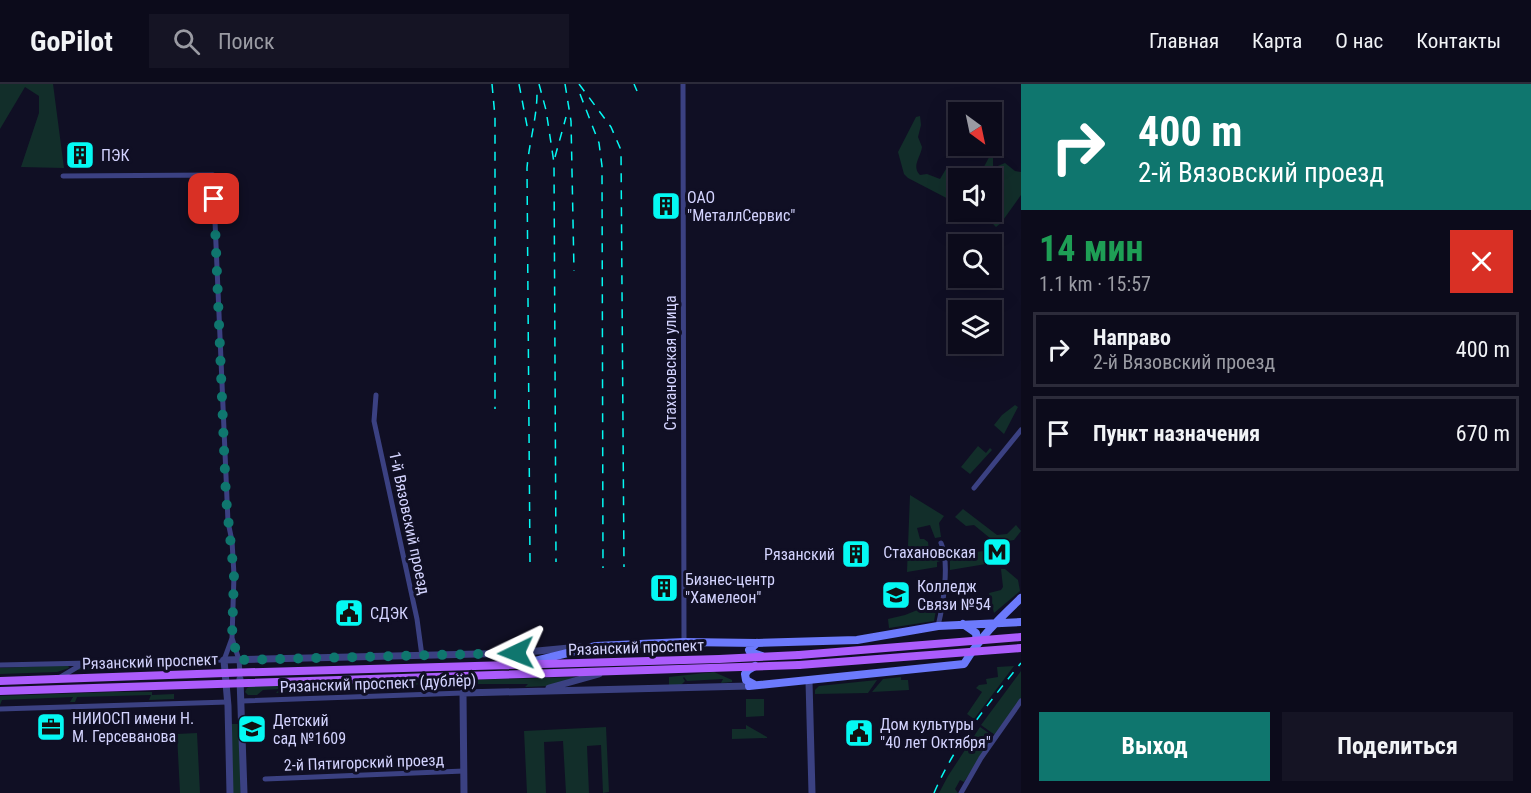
<!DOCTYPE html>
<html lang="ru">
<meta charset="utf-8">
<style>
body{margin:0;font-family:"Roboto Condensed",sans-serif;background:#151424;color:#f1f3f6;height:100vh;display:flex;flex-direction:column;font-size:22px;white-space:nowrap}
*{box-sizing:border-box;margin:0}
p{font-size:20px;color:#9a9ba3}
.icon{flex:none;width:33px;height:33px;fill:none;stroke:currentColor;stroke-width:2;stroke-linecap:round;stroke-linejoin:round}
.map{position:relative;flex:1;overflow:hidden}
.drawer{display:flex;flex-direction:column;background:#0c0b1b;width:510px}
.drawer>*{flex:none}
.guide{background:#0f766e;color:#fff;overflow:hidden}
.needle{width:39px;rotate:147deg}
.tools{position:absolute;left:948px;top:18px;display:grid;gap:12px}
.tools a{display:grid;place-items:center;width:54px;height:54px;border-radius:0px;background:#0c0b1b;box-shadow:0 6px 24px #0002,0 0 0 2px #2c2b3a;font-size:30px}
.pin{position:absolute;display:grid;place-items:center;width:51px;height:51px;color:#fff;margin:-26px;border-radius:12px;box-shadow:0 3px 9px #0006}
.me{position:absolute;width:66px;margin:-33px;rotate:268deg;stroke-linejoin:round;filter:drop-shadow(0 0 4px #0008)}
.turn{display:flex;align-items:center;gap:21px;height:126px;padding:0 18px;font-size:27px}
.turn .icon{width:78px;height:78px;stroke-width:2.5}
.turn b{display:block;font-size:42px;line-height:51px}
.round{display:grid;place-items:center;flex:none;width:63px;height:63px;border-radius:0px;background:#151424}
.headline{display:flex;align-items:center;justify-content:space-between;height:102px;padding:0 18px}
h1{font-size:36px;font-weight:700;line-height:45px;color:#1e9e55}
.action{display:flex;gap:12px;margin-top:auto;padding:12px 18px}
.action a{flex:1;height:69px;border-radius:0px;background:#0f766e;color:#fff;font-size:24px;font-weight:700;line-height:69px;text-align:center}
.action a+a{background:#151424;color:#f1f3f6}
ul{padding:0;list-style:none}
li{display:flex;align-items:center;gap:18px;height:75px;margin:0 12px 9px;padding:0 6px;border:3px solid #2c2b3a;border-radius:0px}
li div{flex:1}
li b{display:block;font-size:22px}
li em{font-style:normal}
header{display:flex;align-items:center;gap:36px;box-sizing:border-box;height:84px;padding:0 30px;background:#0c0b1b;border-bottom:2px solid #2c2b3a}
header strong{font-size:28px}
nav{display:flex;gap:33px;margin-inline-start:auto;font-size:21px}
.search{width:420px;height:54px;background:#151424;display:flex;align-items:center;gap:15px;box-sizing:border-box;padding:0 21px;border-radius:0px;color:#9a9ba3;font-size:22px}
main{display:flex;flex:1;min-height:0}
.map>svg:first-child{display:block}
.green{fill:#122e2a}
.lines{fill:none;stroke-linecap:round;stroke-linejoin:round}
.minor{stroke:#3b4182;stroke-width:5}
.tertiary{stroke:#3b4182;stroke-width:7}
.secondary{stroke:#6c7afc;stroke-width:8}
.primary{stroke:#ac5cfc;stroke-width:8}
.rail{stroke:#04f9f3;stroke-width:1.5;stroke-dasharray:9 8;stroke-linecap:butt}
.primary-bridge{stroke:#ac5cfc;stroke-width:8}
.route{stroke:#0f766e;stroke-width:10;stroke-dasharray:0 18}
.labels{text-anchor:middle;stroke-width:6;stroke-linejoin:round;paint-order:stroke}
.poi-label{font-size:16px;fill:#d3d3fe;stroke:#100f24;text-anchor:start}
.street-label{font-size:16px;fill:#d3d3fe;stroke:#100f24}
</style>
<header>
<strong>GoPilot</strong>
<div class="search"><svg class="icon" aria-label="search" viewBox="0 0 24 24"><circle cx="10" cy="10" r="6"/><path d="M15 15l6 6"/></svg>Поиск</div>
<nav><a>Главная</a><a>Карта</a><a>О нас</a><a>Контакты</a></nav>
</header>
<main>
<div class="map">
<svg width="1021" height="709" viewBox="0 0 1021 709">
<rect width="100%" height="100%" fill="#100f24"/>
<path class="green" d="M0 0H53L64 84 21 83 39 29V12L25 3 0 45Z
M920 32 921 41 918 53 922 63C921 73 911 82 920 91L927 90 940 95 946 85V101L958 108V120L908 94 904 90 898 68 916 33Z
M995 62H998L993 73V84L1005 79 1015 87 1021 88V111L1001 139 996 143C991 138 989 135 988 128H992V94H978Z
M1015 321 1018 323 1004 350 994 341 1002 331Z
M978 362 986 369 990 364 992 366 970 390 961 383Z
M910 411 944 432 939 439 941 453 935 454 930 441 917 444 920 455H924L928 458 929 467 941 466 944 476 937 478V483L907 488Z
M963 425 997 451 1007 450 1016 441 1021 447 1014 456 996 459 974 441 966 442 955 433Z
M964 467 965 470 983 467 991 473 992 479 950 486V470H955L956 473 961 472 960 468Z
M1001 485H1005L1018 496 1020 507 994 529 989 509 1001 506 1003 503Z
M930 521H937L934 537 889 544 888 535 905 531Z
M159 579V582H137L136 585 76 586 87 581Z
M68 581 69 584 57 588 0 590V584Z
M1014 582 974 635 967 630 982 608 976 604 979 601 987 600 986 595 998 593 997 583Z
M1021 587V614L995 651 981 641Z
M714 588 732 596V598L721 599 723 595 687 597 684 593 683 594 685 597 681 601H669V593Z
M576 593 548 602 525 603 528 600H454L449 604 435 605 439 600 370 602 366 604 294 606 292 608 276 609 280 605 263 606 257 611H248L245 608 247 604 251 602Z
M901 593V596H908L909 606 872 608 883 595Z
M877 596 868 609 815 610V606L819 602Z
M112 608H152V611L174 610V615L149 616 151 611 77 613 75 618H70L73 613 2 616 0 621V612Z
M746 615H764V632L746 633Z
M231 640H239L241 709H233Z
M746 641 767 653V654L732 655V645H746Z
M606 643 609 708 603 709 601 661 587 662 589 709H566L563 657 544 658 546 709H527L524 647Z
M980 643 990 650 986 656 989 659 964 698 960 696 955 705 958 709H939L948 692Z
M197 649 200 709H180L177 650Z"/>
<g class="lines">
<path class="minor" d="M683 0 684 558
M63 92 213 91 228 438 232 457 234 491 232 554 239 576 240 589
M376 311 374 337 417 535 422 572
M974 404 1021 346
M938 542C943 522 950 478 941 459
M0 581 224 576 232 554
M59 594 84 579
M242 617 463 609
M0 625 228 618
M265 695 464 687
M961 709 981 674 1021 617"/>
<path class="tertiary" d="M240 595 244 709
M809 597 812 709
M549 604 599 590
M230 709 228 622 224 576 516 569 580 563
M464 709 463 609 749 602"/>
<path class="secondary" d="M963 540 976 549 977 560
M757 559 749 566 750 568 762 572
M531 578 596 562 684 558 757 559 857 556 938 542 1021 538
M755 601 746 596 745 590 748 586 755 582
M749 602 964 580C982 551 997 537 1021 514"/>
<path class="primary" d="M0 597 225 589 719 575 799 571
M0 607 799 581"/>
<path class="rail" d="M492 0 495 33V325
M519 0 528 47
M539 0 546 26 554 79 556 478
M565 0 571 37 574 187
M579 0 611 43 621 66 624 483
M634 0 637 7
M580 10 599 59 602 82 603 484
M555 73 566 33
M530 478 527 84C529 59 537 34 537 9
M934 709C955 660 988 620 1021 579"/>
<path class="primary-bridge" d="M799 571 1021 553
M799 581 1021 564"/>
</g>
<g class="lines">
<path class="route" d="M214 115 226 414 234 491 232 554 239 576 516 569"/>
</g>
<defs>
<g id="building-square" transform="scale(1.5)"><rect x="-9" y="-9" width="18" height="18" rx="4" fill="#04f9f3" stroke="#100f24"/><path d="M-4-6H4V6H1V3H-1V6H-4ZM-2.5-4.3h1.7v1.8h-1.7ZM.8-4.3h1.7v1.8H.8ZM-2.5-1h1.7V.8h-1.7ZM.8-1h1.7V.8H.8Z" fill="#111"/></g>
<g id="metro-square" transform="scale(1.5)"><rect x="-9" y="-9" width="18" height="18" rx="4" fill="#04f9f3" stroke="#100f24"/><path d="M-5.5 5V-5H-3L0 0L3-5H5.5V5H3V-.5L0 4L-3-.5V5Z" fill="#111"/></g>
<g id="university-square" transform="scale(1.5)"><rect x="-9" y="-9" width="18" height="18" rx="4" fill="#04f9f3" stroke="#100f24"/><path d="M0-5L7-2L0 1L-7-2ZM-4 1L0 2.5L4 1V4Q0 6-4 4Z" fill="#111"/></g>
<g id="civic-square" transform="scale(1.5)"><rect x="-9" y="-9" width="18" height="18" rx="4" fill="#04f9f3" stroke="#100f24"/><path d="M-.6-6.5H3V-4.5H.6V-3L4-1V1h2V6H-6V1h2V-1L-.6-3ZM-1.2 2.5V6h2.4V2.5Z" fill="#111"/></g>
<g id="office-square" transform="scale(1.5)"><rect x="-9" y="-9" width="18" height="18" rx="4" fill="#04f9f3" stroke="#100f24"/><path d="M-6-3h4V-5.5h4V-3h4V5H-6ZM-1-4.5V-3h2v-1.5ZM-6 0V1H6V0Z" fill="#111"/></g>
<g id="school-square" transform="scale(1.5)"><rect x="-9" y="-9" width="18" height="18" rx="4" fill="#04f9f3" stroke="#100f24"/><path d="M0-5L7-2L0 1L-7-2ZM-4 1L0 2.5L4 1V4Q0 6-4 4Z" fill="#111"/></g>
</defs>
<g fill-rule="evenodd">
<use href="#building-square" x="80" y="71"/>
<use href="#building-square" x="666" y="122"/>
<use href="#metro-square" x="997" y="468"/>
<use href="#building-square" x="856" y="470"/>
<use href="#building-square" x="664" y="504"/>
<use href="#university-square" x="896" y="511"/>
<use href="#civic-square" x="349" y="529"/>
<use href="#office-square" x="51" y="643"/>
<use href="#school-square" x="252" y="645"/>
<use href="#civic-square" x="859" y="649"/>
</g>
<g class="labels">
<g class="poi-label">
<text x="101" y="77">ПЭК</text>
<text x="687" y="119">ОАО<tspan x="687" dy="18">"МеталлСервис"</tspan></text>
<text x="976" y="474" text-anchor="end">Стахановская</text>
<text x="835" y="476" text-anchor="end">Рязанский</text>
<text x="685" y="501">Бизнес-центр<tspan x="685" dy="18">"Хамелеон"</tspan></text>
<text x="917" y="508">Колледж<tspan x="917" dy="18">Связи №54</tspan></text>
<text x="370" y="535">СДЭК</text>
<text x="72" y="640">НИИОСП имени Н.<tspan x="72" dy="18">М. Герсеванова</tspan></text>
<text x="273" y="642">Детский<tspan x="273" dy="18">сад №1609</tspan></text>
<text x="880" y="646">Дом культуры<tspan x="880" dy="18">"40 лет Октября"</tspan></text>
</g>
<g class="street-label">
<text transform="translate(670 279) rotate(-90)" y="6">Стахановская улица</text>
<text transform="translate(410 439) rotate(78)" y="6">1-й Вязовский проезд</text>
<text transform="translate(636 563) rotate(-2)" y="6">Рязанский проспект</text>
<text transform="translate(150 577) rotate(-2)" y="6">Рязанский проспект</text>
<text transform="translate(378 599) rotate(-2)" y="6">Рязанский проспект (дублёр)</text>
<text transform="translate(364 678) rotate(-2)" y="6">2-й Пятигорский проезд</text>
</g>
</g>
</svg>
<div class="tools">
<a><svg class="needle" viewBox="-14 -14 28 28"><path d="M0-13l5 13h-10z" fill="#e53935"/><path d="M0 13l5-13h-10z" fill="#9a9ba3"/></svg></a>
<a><svg class="icon" aria-label="sound" viewBox="0 0 24 24"><path d="M4 9h4l5-4v14l-5-4H4zM17 9q2 3 0 6"/></svg></a>
<a><svg class="icon" aria-label="search" viewBox="0 0 24 24"><circle cx="10" cy="10" r="6"/><path d="M15 15l6 6"/></svg></a>
<a><svg class="icon" aria-label="layers" viewBox="0 0 24 24"><path d="M12 4l9 5-9 5-9-5zM3 14l9 5 9-5"/></svg></a>
</div>
<div class="pin" style="left:214px;top:115px;background:#d93025"><svg class="icon" aria-label="arrive" viewBox="0 0 24 24"><path d="M6 21V4h12l-3 4 3 4H6"/></svg></div>
<svg class="me" style="left:516px;top:569px" viewBox="-20 -20 40 40"><path d="M0-17L14 15 0 8-14 15z" fill="#0f766e" stroke="#fff" stroke-width="4"/></svg>
</div>
<section class="drawer">
<div class="guide">
<div class="turn"><svg class="icon" aria-label="right" viewBox="0 0 24 24"><path d="M7 20v-9h11M14 6l5 5-5 5"/></svg><div><b>400 m</b>2-й Вязовский проезд</div></div>
</div>
<div class="headline"><div><h1>14 мин</h1><p>1.1 km · 15:57</p></div><a class="round" style="background:#d93025;color:#fff"><svg class="icon" aria-label="close" viewBox="0 0 24 24"><path d="M6 6l12 12M18 6L6 18"/></svg></a></div>
<ul>
<li><svg class="icon" aria-label="right" viewBox="0 0 24 24"><path d="M7 20v-9h11M14 6l5 5-5 5"/></svg><div><b>Направо</b><p>2-й Вязовский проезд</p></div><em>400 m</em></li>
<li><svg class="icon" aria-label="arrive" viewBox="0 0 24 24"><path d="M6 21V4h12l-3 4 3 4H6"/></svg><div><b>Пункт назначения</b></div><em>670 m</em></li>
</ul>
<div class="action"><a>Выход</a><a>Поделиться</a></div>
</section>
</main>
